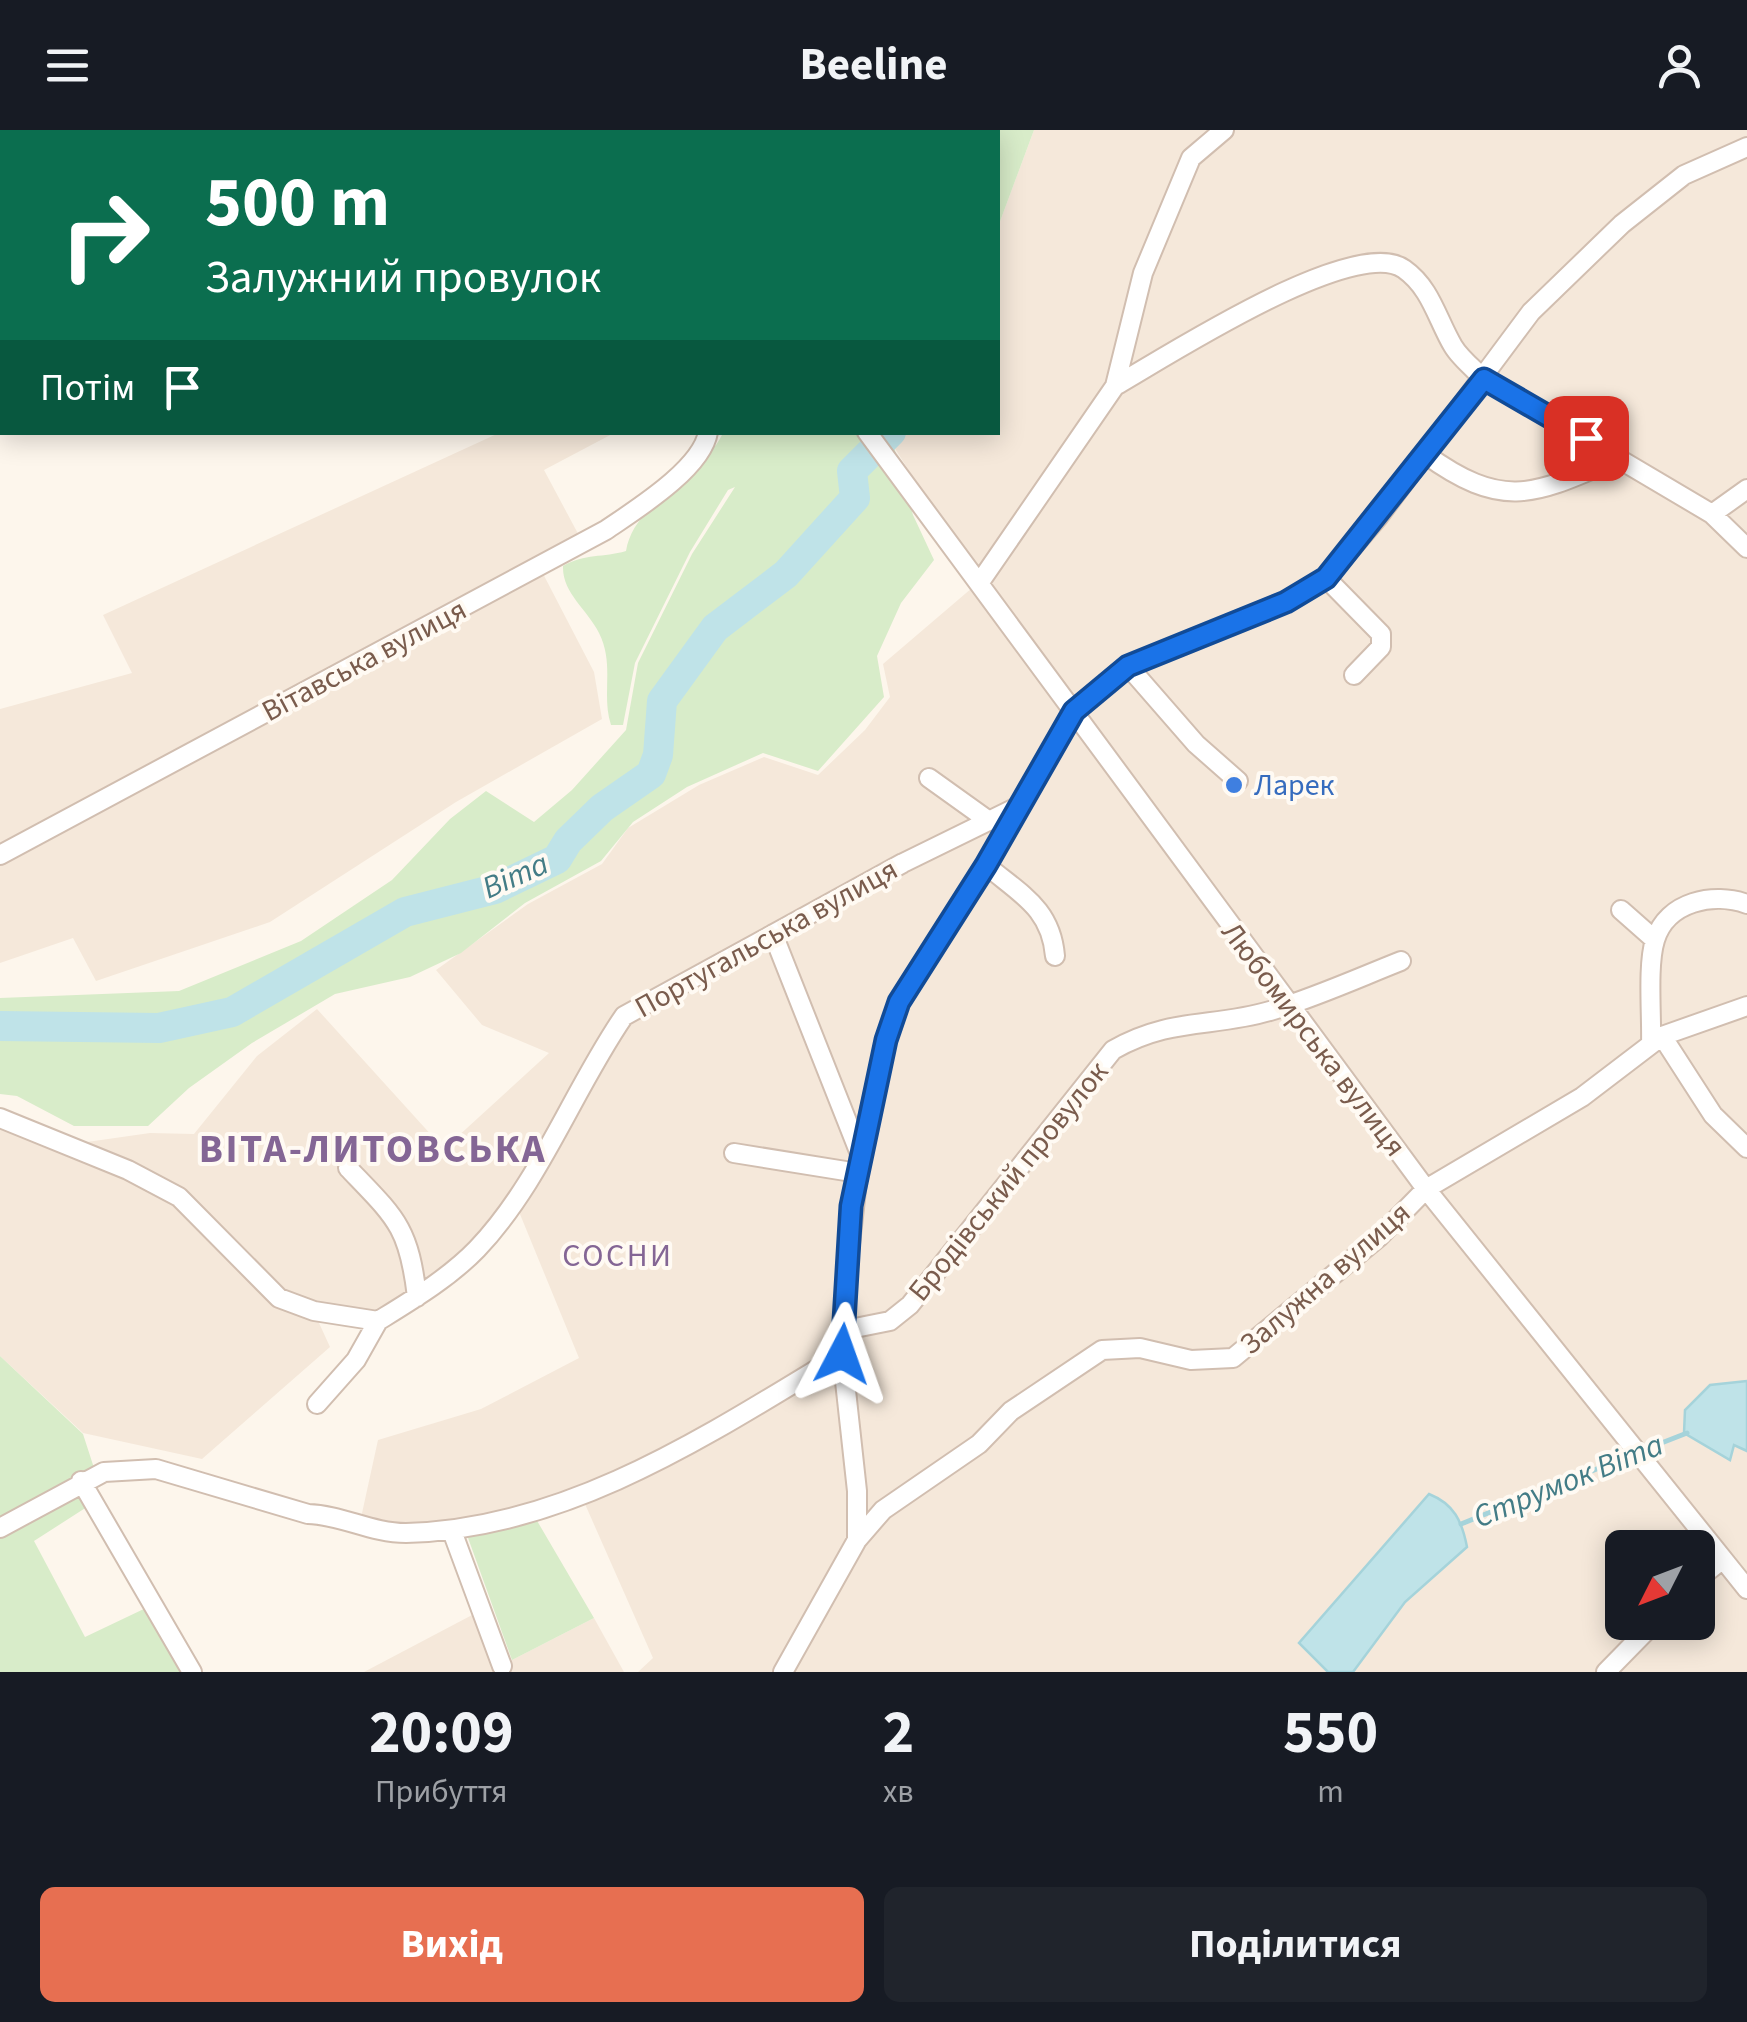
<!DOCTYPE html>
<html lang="uk">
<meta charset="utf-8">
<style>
body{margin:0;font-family:"Source Sans 3",sans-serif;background:#20242c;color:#f1f3f6;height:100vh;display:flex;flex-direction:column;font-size:38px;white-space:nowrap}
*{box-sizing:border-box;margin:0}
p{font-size:32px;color:#9ea1a6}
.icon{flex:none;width:55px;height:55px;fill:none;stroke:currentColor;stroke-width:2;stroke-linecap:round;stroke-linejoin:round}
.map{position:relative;height:1542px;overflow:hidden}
.panel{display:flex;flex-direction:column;background:#171b24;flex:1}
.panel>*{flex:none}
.top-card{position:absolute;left:0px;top:0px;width:1000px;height:305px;box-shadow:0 5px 25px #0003;background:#0b6e4f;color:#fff;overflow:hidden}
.needle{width:65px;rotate:228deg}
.controls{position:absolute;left:1605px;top:1400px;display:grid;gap:20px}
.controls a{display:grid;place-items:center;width:110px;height:110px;border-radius:15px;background:#171b24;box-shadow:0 5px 25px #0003;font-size:50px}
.pin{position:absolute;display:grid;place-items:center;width:85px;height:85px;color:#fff;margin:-42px;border-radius:20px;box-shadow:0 5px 15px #0006}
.me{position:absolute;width:110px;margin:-55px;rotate:4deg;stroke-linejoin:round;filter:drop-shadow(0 0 8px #0008)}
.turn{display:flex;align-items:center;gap:35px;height:210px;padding:0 40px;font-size:45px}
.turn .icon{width:130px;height:130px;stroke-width:2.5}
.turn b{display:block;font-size:70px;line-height:85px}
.then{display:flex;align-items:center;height:95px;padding:0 40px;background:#0003;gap:20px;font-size:38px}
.eta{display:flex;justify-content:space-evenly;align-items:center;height:170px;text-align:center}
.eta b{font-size:60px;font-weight:700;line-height:70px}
.cta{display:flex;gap:20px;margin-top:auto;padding:20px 40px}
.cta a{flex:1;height:115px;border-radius:15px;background:#e76f51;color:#fff;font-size:40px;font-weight:700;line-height:115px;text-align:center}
.cta a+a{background:#20242c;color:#f1f3f6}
header{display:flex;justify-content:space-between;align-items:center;height:130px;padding:0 40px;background:#171b24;font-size:45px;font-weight:700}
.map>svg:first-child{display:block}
.residential{fill:#f5e8da;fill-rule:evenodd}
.green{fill:#d8ecc9}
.water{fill:#bfe3e8;stroke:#a5d3da;stroke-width:2.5}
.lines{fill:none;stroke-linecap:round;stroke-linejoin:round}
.stream{stroke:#a5d3da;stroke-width:5}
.river{stroke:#bfe3e8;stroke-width:30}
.minor-casing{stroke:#d1beb0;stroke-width:22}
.minor{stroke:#fff;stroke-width:18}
.route-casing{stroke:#114b97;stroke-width:25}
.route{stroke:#1a73e8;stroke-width:18}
.shop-dot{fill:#3f7fe0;stroke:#fffaf3;stroke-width:4}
.labels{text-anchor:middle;stroke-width:8;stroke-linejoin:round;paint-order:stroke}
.street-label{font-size:30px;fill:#7a5c4d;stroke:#fffaf3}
.shop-label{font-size:30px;fill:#366cbe;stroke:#fffaf3;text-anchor:start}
.water-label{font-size:32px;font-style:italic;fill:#437c86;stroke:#fffaf3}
.neighbourhood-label{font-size:32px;letter-spacing:2.5px;fill:#846695;stroke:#fffaf3}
.district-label{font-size:40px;font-weight:bold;letter-spacing:2.5px;fill:#846695;stroke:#fffaf3}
</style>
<header><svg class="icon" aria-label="menu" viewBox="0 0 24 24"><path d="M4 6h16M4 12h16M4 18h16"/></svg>Beeline<svg class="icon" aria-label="person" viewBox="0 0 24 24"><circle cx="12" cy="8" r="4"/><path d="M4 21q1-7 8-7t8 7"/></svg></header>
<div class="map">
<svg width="1747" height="1542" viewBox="0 0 1747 1542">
<rect width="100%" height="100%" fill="#fdf6ec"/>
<path class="residential" d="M1034 0H1747V1542H638L653 1528 581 1365 452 1401 359 1397 378 1310 481 1279 579 1228 515 1072 476 1119 378 1191 314 1182 330 1217 202 1329 83 1303 0 1226V988L66 1015 150 1003 194 1004 257 926 317 879 444 1019 549 923 482 895 436 840 528 774 602 734 628 698 699 655 764 627 818 645 865 600 890 567 883 534 979 452 894 317 906 303 998 302V97ZM1622 1418H1698V1492H1622Z
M499 303H614L544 340 583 413 539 436 594 542 602 589 456 672 270 792 96 851 73 808 0 833V579L132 543 103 485Z
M474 1484 502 1535 594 1488 624 1542H364Z"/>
<path class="green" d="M733 0H1034L998 97V2Z
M723 303H906L894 317 913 385 934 430 901 473 877 526 884 567 818 641 763 623 687 657 633 692 601 731 525 773 461 823 410 847 335 864 252 913 189 958 148 996H74L17 966 0 964V868L179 861 301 811 392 750 450 689 486 661 534 692 572 660 626 600 638 533 692 424 735 357 728 360 690 422 635 533 623 595H611C601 564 615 535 599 503 587 479 562 463 563 436 585 423 603 428 626 421 634 371 701 349 723 303Z
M0 1226 83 1304 94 1338 0 1389Z
M82 1361 90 1375 34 1411 85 1507 148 1477 184 1542H0V1405Z
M536 1389 594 1488 512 1530 467 1405Z"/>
<path class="water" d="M309 0H606L608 2H304Z
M1747 1251V1321L1734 1315 1730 1330 1684 1303 1685 1280 1710 1255Z
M1429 1364C1454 1374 1462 1391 1467 1417L1405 1472 1353 1542H1328L1299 1513Z"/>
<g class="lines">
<path class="stream" d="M1641 1321 1687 1303
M1461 1394 1631 1325"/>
<path class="river" d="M0 896 159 898 232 882 405 782 495 759 557 729 568 711 602 678 651 644 658 625 662 571 715 498 786 444 855 368 852 341 891 302"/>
<g class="minor-casing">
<path id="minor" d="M243 0 245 2
M661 0 663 2
M279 2 283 0
M1115 256C1166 227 1355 104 1404 139 1431 158 1437 189 1453 216 1460 228 1474 239 1484 249L1712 384 1747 418
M867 302 1426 1059 1747 1459
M1425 324C1505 382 1535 364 1619 328
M1712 384 1747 359
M1326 448 1381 504V517L1354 545
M980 452 1115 256 1143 143 1191 28 1224 0
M1128 536 1196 614 1238 651
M929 648 989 691
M0 725 606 400C635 380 702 339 708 302
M986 735C1020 764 1051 778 1055 826
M1621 780 1655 810
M773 804 860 1024
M1662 906 1713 985 1747 1018
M1651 914C1652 886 1647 836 1655 810 1667 771 1714 762 1747 774
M0 988 128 1040 179 1067 279 1168 314 1181 378 1191C412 1170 449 1148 477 1119 540 1053 573 960 624 886L903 733 1015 678
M734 1023 858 1043
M348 1038C396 1088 409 1097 417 1167
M845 1200 890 1191 910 1175 1113 920C1171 887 1212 898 1270 881 1314 868 1358 848 1401 831
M317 1274 356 1230 378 1191
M81 1351 192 1542
M0 1398 104 1342 156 1339 308 1384C342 1385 371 1403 406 1403 567 1399 708 1305 842 1224
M452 1401 502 1536
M857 1410 883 1380 979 1314 1011 1281 1102 1220 1140 1218 1191 1230 1233 1228 1379 1107 1426 1059 1582 967 1662 906 1747 876
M1698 1449 1723 1429
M783 1542 857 1410V1361L842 1224 846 1150 860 1024 886 910 899 872 986 735 1074 581 1128 536 1286 471 1326 448 1379 386 1531 182 1622 94 1684 45 1747 17
M1606 1542 1655 1492"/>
</g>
<use href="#minor" class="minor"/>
</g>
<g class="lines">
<g class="route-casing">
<path id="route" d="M842 1224 851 1076 886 910 899 872 986 735 1074 581 1128 536 1286 472 1326 448 1484 249 1586 308"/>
</g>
<use href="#route" class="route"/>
</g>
<circle class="shop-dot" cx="1234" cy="655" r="10"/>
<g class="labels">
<g class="street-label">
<text transform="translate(364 530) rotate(-28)" y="10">Вітавська вулиця</text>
<text transform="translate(766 808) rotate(-29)" y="10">Португальська вулиця</text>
<text transform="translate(1314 909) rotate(53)" y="10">Любомирська вулиця</text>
<text transform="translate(1008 1051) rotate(-51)" y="10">Бродівський провулок</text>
<text transform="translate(1325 1148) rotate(-41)" y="10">Залужна вулиця</text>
</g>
<g class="shop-label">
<text x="1254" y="665">Ларек</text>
</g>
<g class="water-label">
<text transform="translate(515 745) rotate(-24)" y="11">Віта</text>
<text transform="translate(1568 1350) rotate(-22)" y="11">Струмок Віта</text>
</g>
<g class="neighbourhood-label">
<text x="618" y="1136">СОСНИ</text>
</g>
<g class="district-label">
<text x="373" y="1032">ВІТА-ЛИТОВСЬКА</text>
</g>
</g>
</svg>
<div class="controls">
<a><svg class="needle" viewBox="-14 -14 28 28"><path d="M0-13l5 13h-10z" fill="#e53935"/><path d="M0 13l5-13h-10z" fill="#9ea1a6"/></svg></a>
</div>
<div class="pin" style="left:1586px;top:308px;background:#d93025"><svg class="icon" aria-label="arrive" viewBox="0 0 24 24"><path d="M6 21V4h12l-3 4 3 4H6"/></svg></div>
<svg class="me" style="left:842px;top:1224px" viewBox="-20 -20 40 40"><path d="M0-17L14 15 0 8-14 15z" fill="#1a73e8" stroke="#fff" stroke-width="4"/></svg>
<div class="top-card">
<div class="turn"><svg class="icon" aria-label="right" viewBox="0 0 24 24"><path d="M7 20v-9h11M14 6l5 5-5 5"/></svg><div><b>500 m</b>Залужний провулок</div></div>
<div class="then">Потім<svg class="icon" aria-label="arrive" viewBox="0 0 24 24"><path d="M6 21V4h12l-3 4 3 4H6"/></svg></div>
</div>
</div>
<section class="panel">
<div class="eta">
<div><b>20:09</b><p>Прибуття</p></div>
<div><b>2</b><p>хв</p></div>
<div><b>550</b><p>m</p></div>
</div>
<div class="cta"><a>Вихід</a><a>Поділитися</a></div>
</section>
